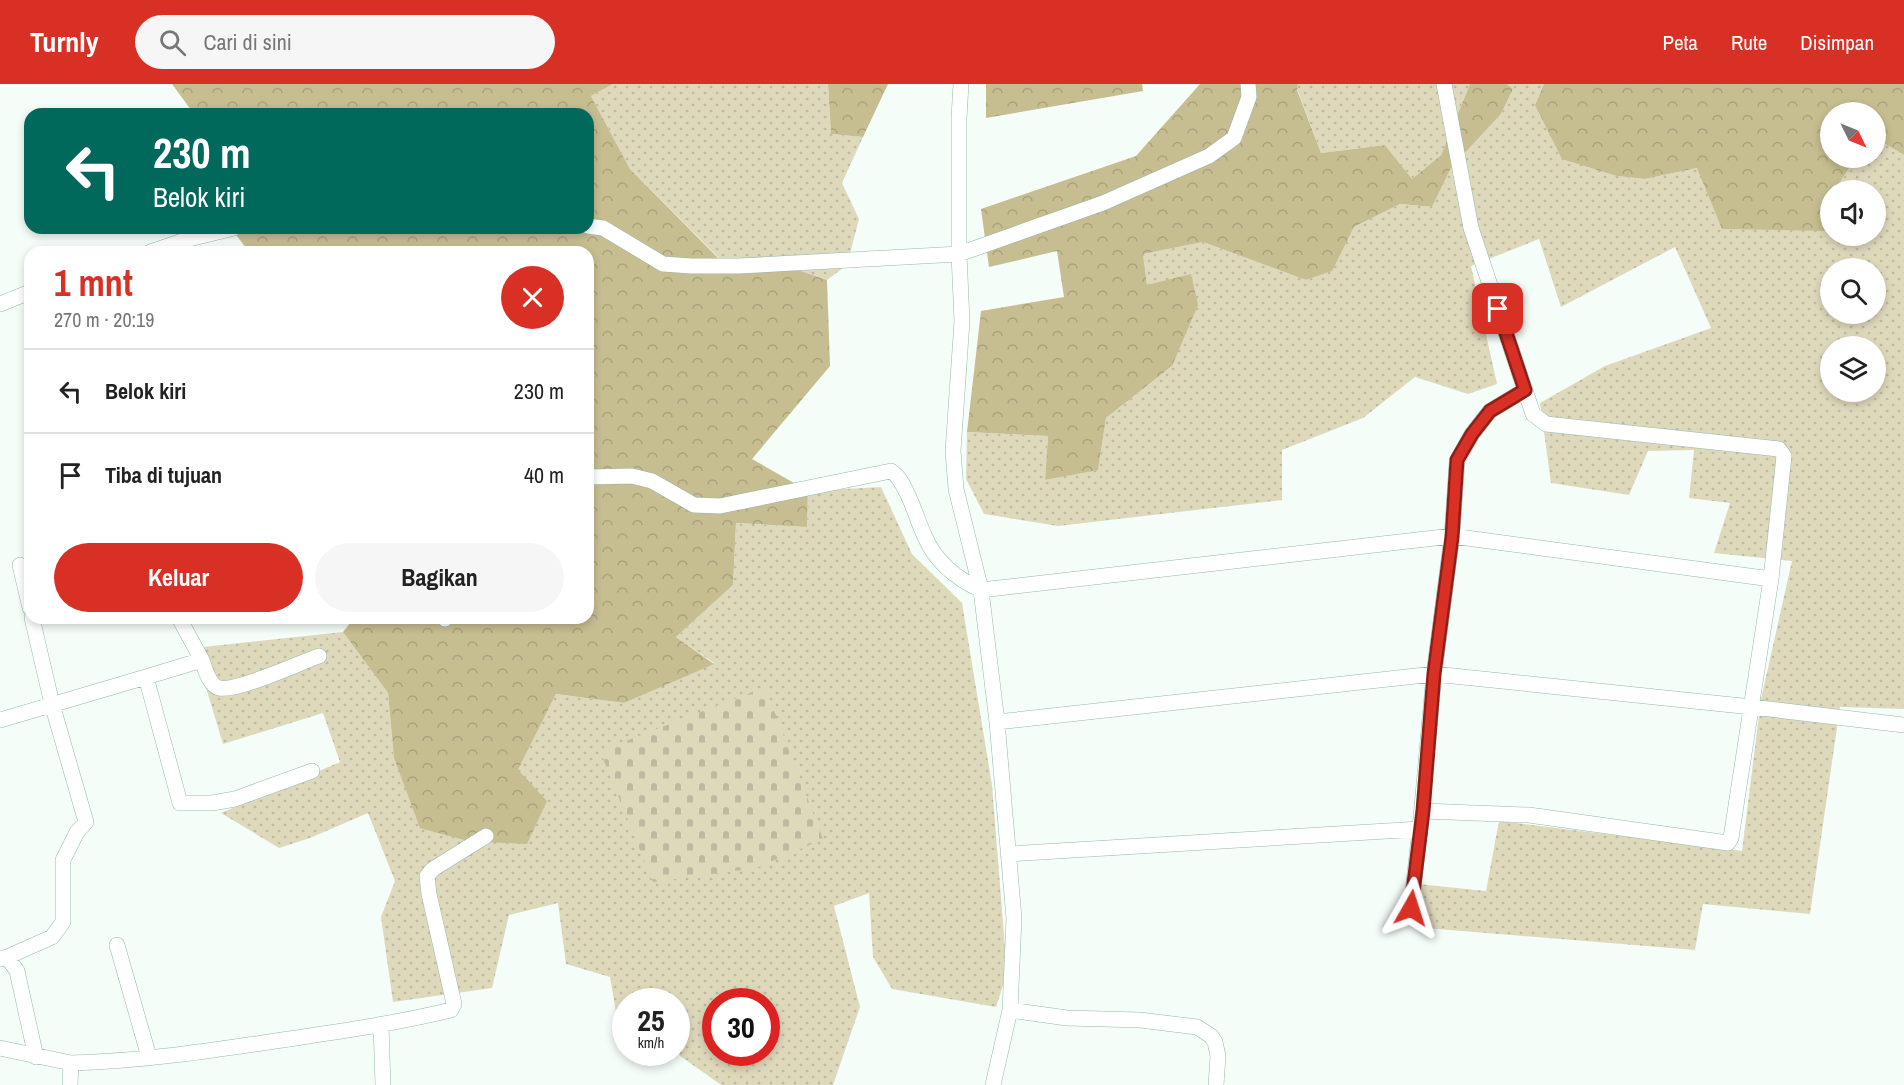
<!DOCTYPE html>
<html lang="id">
<meta charset="utf-8">
<style>
body{margin:0;font-family:"Archivo Narrow",sans-serif;background:#f6f6f6;color:#222;height:100vh;display:flex;flex-direction:column;font-size:22px;white-space:nowrap}
*{box-sizing:border-box;margin:0}
p{font-size:20px;color:#767676}
.icon{flex:none;width:33px;height:33px;fill:none;stroke:currentColor;stroke-width:2;stroke-linecap:round;stroke-linejoin:round}
.map{position:relative;flex:1;overflow:hidden}
.panel{position:absolute;left:24px;top:162px;width:570px;height:378px;display:flex;flex-direction:column;background:#fff;border-radius:18px;box-shadow:0 3px 9px #0003}
.panel>*{flex:none}
.banner{position:absolute;left:24px;top:24px;width:570px;height:126px;border-radius:18px;box-shadow:0 3px 9px #0003;background:#00695c;color:#fff;overflow:hidden}
.needle{width:39px;rotate:133deg}
.fabs{position:absolute;left:1820px;top:18px;display:grid;gap:12px}
.fabs a{display:grid;place-items:center;width:66px;height:66px;border-radius:50%;background:#fff;box-shadow:0 3px 9px #0003;font-size:30px}
.speed{position:absolute;left:612px;top:904px;display:flex;gap:12px;font-size:30px;font-weight:700;text-align:center}
.speed>*{display:grid;place-content:center;width:78px;height:78px;border-radius:50%;background:#fff;box-shadow:0 3px 9px #0003;line-height:1}
.speed small{font-size:15px;font-weight:400}
.speed .limit{border:9px solid #d22;background:#fff;color:#111}
.pin{position:absolute;display:grid;place-items:center;width:51px;height:51px;color:#fff;margin:-26px;border-radius:12px;box-shadow:0 3px 9px #0006}
.me{position:absolute;width:66px;margin:-33px;rotate:6deg;stroke-linejoin:round;filter:drop-shadow(0 0 4px #0008)}
.turn{display:flex;align-items:center;gap:21px;height:126px;padding:0 30px;font-size:27px}
.turn .icon{width:78px;height:78px;stroke-width:2.5}
.turn b{display:block;font-size:42px;line-height:51px}
.round{display:grid;place-items:center;flex:none;width:63px;height:63px;border-radius:32px;background:#f6f6f6}
.headline{display:flex;align-items:center;justify-content:space-between;height:102px;padding:0 30px}
h1{font-size:36px;font-weight:800;line-height:45px;color:#d93025}
.button{display:flex;gap:12px;margin-top:auto;padding:12px 30px}
.button a{flex:1;height:69px;border-radius:36px;background:#d93025;color:#fff;font-size:24px;font-weight:800;line-height:69px;text-align:center}
.button a+a{background:#f6f6f6;color:#222}
ul{padding:0;list-style:none}
li{display:flex;align-items:center;gap:18px;height:84px;padding:0 30px;border-top:2px solid #e0e0e0}
li div{flex:1}
li b{display:block;font-size:22px}
li em{font-style:normal}
header{display:flex;align-items:center;gap:36px;box-sizing:border-box;height:84px;padding:0 30px;background:#d93025;color:#fff}
header strong{font-size:28px}
nav{display:flex;gap:33px;margin-inline-start:auto;font-size:21px}
.search{width:420px;height:54px;background:#f6f6f6;display:flex;align-items:center;gap:15px;box-sizing:border-box;padding:0 21px;border-radius:33px;color:#767676;font-size:22px}
.map>svg:first-child{display:block}
.grass{fill:url(#grass-dots);fill-rule:evenodd}
.forest{fill:url(#forest-crowns)}
.cemetery{fill:url(#cemetery-stones)}
.lines{fill:none;stroke-linecap:round;stroke-linejoin:round}
.minor-casing{stroke:#92baaa;stroke-width:16}
.minor{stroke:#fff;stroke-width:15}
.route-casing{stroke:#8d1f18;stroke-width:15}
.route{stroke:#d93025;stroke-width:10}
</style>
<header>
<strong>Turnly</strong>
<div class="search"><svg class="icon" aria-label="search" viewBox="0 0 24 24"><circle cx="10" cy="10" r="6"/><path d="M15 15l6 6"/></svg>Cari di sini</div>
<nav><a>Peta</a><a>Rute</a><a>Disimpan</a></nav>
</header>
<div class="map">
<svg width="1904" height="1001" viewBox="0 0 1904 1001">
<defs>
<pattern id="grass-dots" width="8" height="8" patternUnits="userSpaceOnUse" patternTransform="scale(1.5)"><rect width="8" height="8" fill="#dfd9bc"/><path d="M2 2h.1M6 6h.1" fill="none" stroke="#bebaa1" stroke-width="1.8" stroke-linecap="round"/></pattern>
<pattern id="forest-crowns" width="20" height="18" patternUnits="userSpaceOnUse" patternTransform="scale(1.5)"><rect width="20" height="18" fill="#c6bd90"/><path d="M2 6a3 3 0 1 1 6 0M12 15a3 3 0 1 1 6 0" fill="none" stroke="#a9a27c"/></pattern>
<pattern id="cemetery-stones" width="16" height="16" patternUnits="userSpaceOnUse" patternTransform="scale(1.5)"><rect width="16" height="16" fill="#dfd9bc"/><path d="M2 7V4a2 2 0 0 1 4 0v3zM10 15v-3a2 2 0 0 1 4 0v3z" fill="#bebaa1"/></pattern>
</defs>
<rect width="100%" height="100%" fill="#f5fdf9"/>
<path class="grass" d="M613 0H828L831 50 863 53 842 99 859 135 847 181 827 196 772 177 724 179 630 85 591 12Z
M1298 0H1470L1441 71 1412 95 1385 61 1321 69 1297 5Z
M1507 0H1544L1535 21 1617 92 1645 95 1697 84 1828 147 1830 137V152H1875V106H1837L1838 101 1856 74H1875V54L1904 71V625L1840 623 1810 830 1703 820 1695 866 1413 843 1418 800 1486 807 1499 737 1742 767 1761 615 1792 477 1714 469 1730 419 1689 414 1694 366 1648 367 1629 411 1551 399 1540 319 1605 282 1711 244 1675 163 1561 223 1539 155 1471 182 1497 300 1468 310 1415 293 1363 334 1282 366V416L1058 442 984 430 966 395 967 348 1048 352 1045 396 1098 385 1106 334 1172 282 1147 201 1143 170 1203 158 1306 196 1331 187 1354 143 1400 120 1432 123 1451 84 1501 30 1513 5ZM1830 184H1875V230H1830ZM1830 262H1875V308H1830Z
M881 403 912 470 962 519 992 701 1007 889 996 923 892 905 873 873 869 809 834 822 860 923 833 1001H721L676 969V918H626L625 949 619 946 610 893 566 880 558 819 509 831 492 904 393 918 381 833 395 797 368 729 310 754 279 764 221 729 340 678 323 629 223 660 194 564 343 548 388 609 394 674 518 686 556 610 624 619 714 579 676 553 733 501 736 439 807 443 808 407ZM716 918H766V969H716Z"/>
<path class="forest" d="M172 0H613L591 12 630 85 723 179 772 177 827 196 830 282 752 375 808 407 807 443 736 439 733 501 676 553 714 580 624 619 556 610 518 686 547 717 527 760 468 757 420 744 394 674 388 609 343 548 354 534H588L589 300H588V168H249L231 144H588V30H194Z
M828 0H888L863 53 831 50Z
M986 0H1142L1143 7 986 34Z
M1200 0H1298L1297 6 1321 69 1385 61 1412 95 1441 71 1470 0H1507L1513 5 1501 30 1451 84 1432 123 1400 120 1354 143 1332 187 1306 196 1203 158 1143 170 1147 201 1191 190 1198 221 1172 282 1106 334 1098 386 1045 396 1048 352 967 348 981 227 1064 213 1057 167 989 183 981 125 1136 72Z
M1544 0H1904V71L1875 54V28H1830V74H1856L1838 101 1837 106H1830V137L1828 147 1722 145 1697 84 1645 95 1617 92 1562 75 1535 21Z"/>
<path class="cemetery" d="M765 603 823 755 756 784 653 798 600 667Z"/>
<g class="lines">
<g class="minor-casing">
<path id="minor" d="M961 0 959 34V170L962 237 953 367 956 405 981 506 997 638 1014 834 1010 926 993 1001
M1444 0 1471 144 1533 330 1546 340 1779 365 1784 372 1771 495
M588 142 603 144 663 180 691 182H739L959 170 1103 119 1209 72 1234 54 1249 13 1248 0
M150 168 185 156 234 144
M0 220 30 208
M588 393 632 392 652 397 694 421 720 422 891 387C899 392 903 401 907 409 914 423 918 438 925 453 936 478 957 495 981 506L1452 452 1771 495 1731 754 1728 759 1529 731 1423 727
M20 481 30 524
M179 534 202 576
M445 535V534
M146 593 202 576C205 585 209 601 219 604 237 608 299 579 319 572
M0 636 146 593 180 719H212L235 715 312 687
M997 638 1434 590 1752 623 1904 641
M1008 770 1420 745 1434 590 1452 452 1457 377 1472 350 1490 327 1525 306
M1411 824 1420 745
M117 861 149 973
M7 873 52 853 63 838V776L77 748 86 738 52 620 32 534
M0 875 7 873 17 887 36 973
M1010 926 1067 934 1140 936 1197 943 1211 952 1215 958 1218 972 1216 1001
M381 941 383 1001
M0 964 71 979 70 1001
M71 979C144 977 216 966 289 955 343 947 397 939 451 926L454 920 429 810 427 792 433 785 486 752"/>
</g>
<use href="#minor" class="minor"/>
</g>
<g class="lines">
<g class="route-casing">
<path id="route" d="M1411 824 1423 727 1434 590 1452 453 1457 376 1472 350 1490 327 1525 306 1498 225"/>
</g>
<use href="#route" class="route"/>
</g>
</svg>
<div class="fabs">
<a><svg class="needle" viewBox="-14 -14 28 28"><path d="M0-13l5 13h-10z" fill="#e53935"/><path d="M0 13l5-13h-10z" fill="#767676"/></svg></a>
<a><svg class="icon" aria-label="sound" viewBox="0 0 24 24"><path d="M4 9h4l5-4v14l-5-4H4zM17 9q2 3 0 6"/></svg></a>
<a><svg class="icon" aria-label="search" viewBox="0 0 24 24"><circle cx="10" cy="10" r="6"/><path d="M15 15l6 6"/></svg></a>
<a><svg class="icon" aria-label="layers" viewBox="0 0 24 24"><path d="M12 4l9 5-9 5-9-5zM3 14l9 5 9-5"/></svg></a>
</div>
<div class="speed"><div>25<small>km/h</small></div><div class="limit">30</div></div>
<div class="pin" style="left:1498px;top:225px;background:#d93025"><svg class="icon" aria-label="arrive" viewBox="0 0 24 24"><path d="M6 21V4h12l-3 4 3 4H6"/></svg></div>
<svg class="me" style="left:1411px;top:824px" viewBox="-20 -20 40 40"><path d="M0-17L14 15 0 8-14 15z" fill="#d93025" stroke="#fff" stroke-width="4"/></svg>
<div class="banner">
<div class="turn"><svg class="icon" aria-label="left" viewBox="0 0 24 24"><path d="M17 20v-9H6M10 6l-5 5 5 5"/></svg><div><b>230 m</b>Belok kiri</div></div>
</div>
<section class="panel">
<div class="headline"><div><h1>1 mnt</h1><p>270 m · 20:19</p></div><a class="round" style="background:#d93025;color:#fff"><svg class="icon" aria-label="close" viewBox="0 0 24 24"><path d="M6 6l12 12M18 6L6 18"/></svg></a></div>
<ul>
<li><svg class="icon" aria-label="left" viewBox="0 0 24 24"><path d="M17 20v-9H6M10 6l-5 5 5 5"/></svg><div><b>Belok kiri</b></div><em>230 m</em></li>
<li><svg class="icon" aria-label="arrive" viewBox="0 0 24 24"><path d="M6 21V4h12l-3 4 3 4H6"/></svg><div><b>Tiba di tujuan</b></div><em>40 m</em></li>
</ul>
<div class="button"><a>Keluar</a><a>Bagikan</a></div>
</section>
</div>
